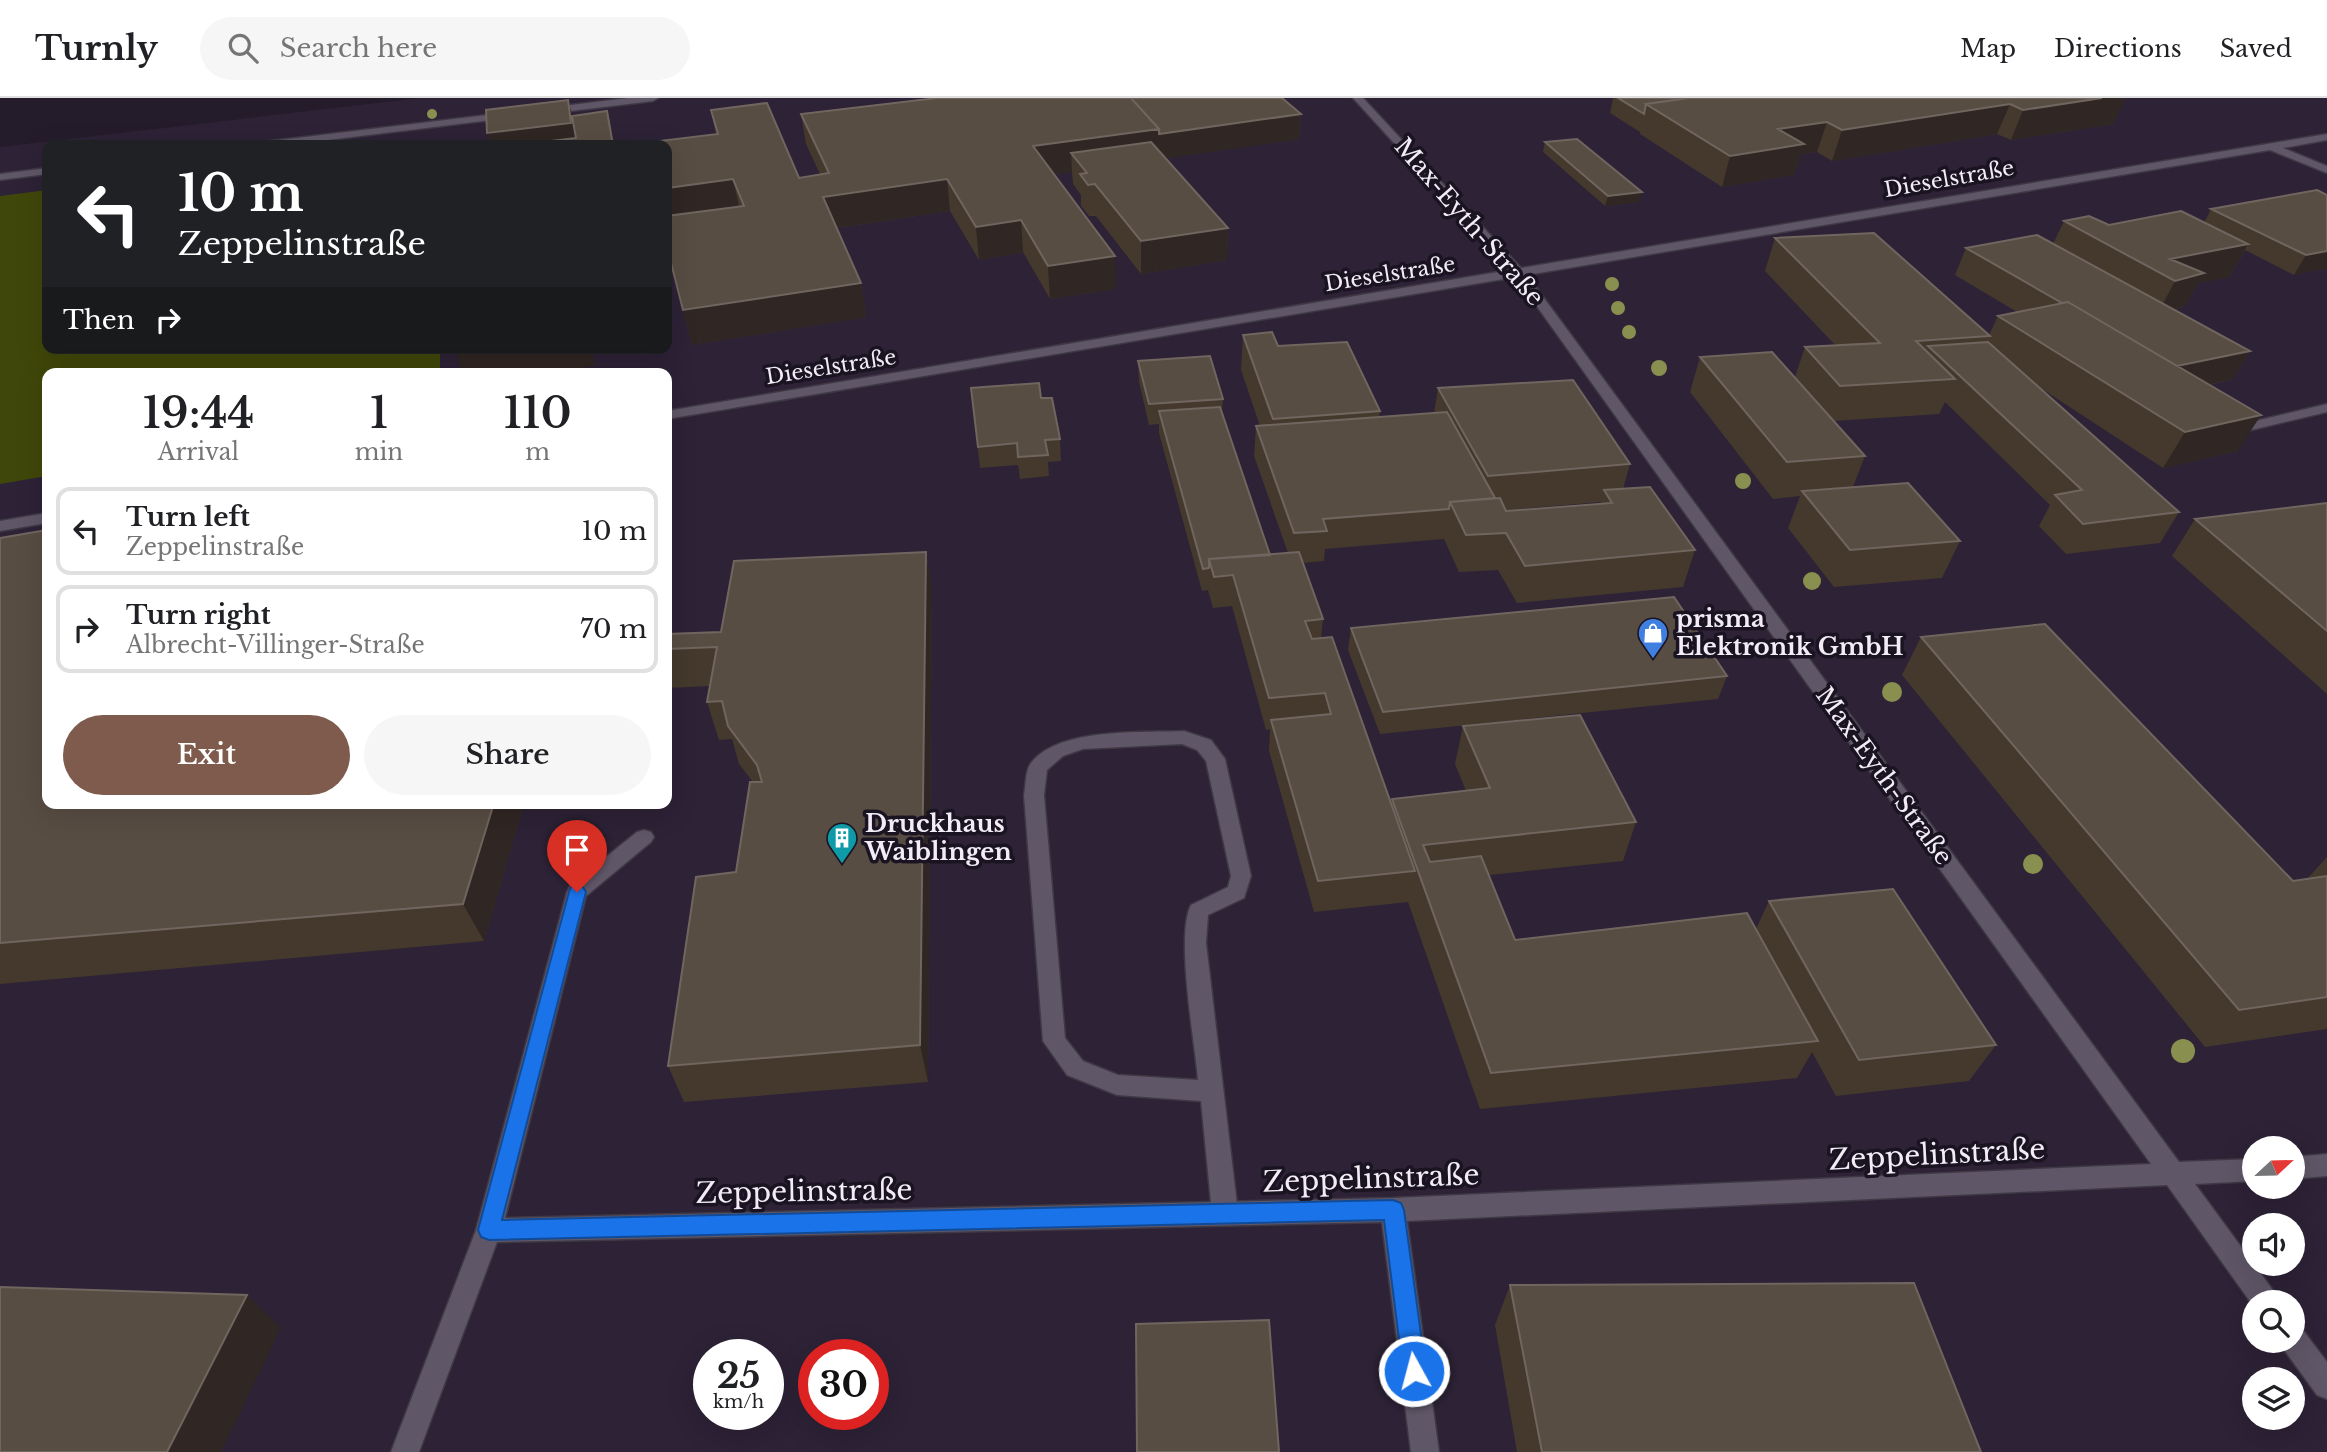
<!DOCTYPE html>
<meta charset="utf-8">
<style>
body{margin:0;font-family:"Libre Baskerville",serif;background:#f6f6f6;color:#202124;height:100vh;display:flex;flex-direction:column;font-size:26px;white-space:nowrap}
*{box-sizing:border-box;margin:0}
p{font-size:23px;color:#757577}
.icon{flex:none;width:38px;height:38px;fill:none;stroke:currentColor;stroke-width:2;stroke-linecap:round;stroke-linejoin:round}
.map{position:relative;flex:1;overflow:hidden}
.drawer{position:absolute;left:42px;top:270px;width:630px;height:441px;display:flex;flex-direction:column;background:#fff;border-radius:14px;box-shadow:0 7px 28px #0002}
.drawer>*{flex:none}
.hud{position:absolute;left:42px;top:42px;width:630px;height:214px;border-radius:14px;box-shadow:0 7px 28px #0002;background:#202124;color:#fff;overflow:hidden}
.needle{width:46px;rotate:68deg}
.controls{position:absolute;left:2242px;top:1038px;display:grid;gap:14px}
.controls a{display:grid;place-items:center;width:63px;height:63px;border-radius:50%;background:#fff;box-shadow:0 7px 28px #0002;font-size:35px}
.speed{position:absolute;left:693px;top:1241px;display:flex;gap:14px;font-size:35px;font-weight:700;text-align:center}
.speed>*{display:grid;place-content:center;width:91px;height:91px;border-radius:50%;background:#fff;box-shadow:0 7px 28px #0002;line-height:1}
.speed small{font-size:18px;font-weight:400}
.speed .limit{border:10px solid #d22;background:#fff;color:#111}
.pin{position:absolute;display:grid;place-items:center;width:60px;height:60px;color:#fff;margin:-72px -30px;border-radius:50% 50% 50% 0;rotate:-45deg;box-shadow:0 0 7px #0007}
.pin .icon{rotate:45deg}
.me{position:absolute;width:77px;margin:-38px;rotate:353deg;stroke-linejoin:round;filter:drop-shadow(0 0 5px #0008)}
.turn{display:flex;align-items:center;gap:24px;height:147px;padding:0 21px;font-size:32px}
.turn .icon{width:91px;height:91px;stroke-width:2.5}
.turn b{display:block;font-size:49px;line-height:60px}
.then{display:flex;align-items:center;height:66px;padding:0 21px;background:#0003;gap:14px;font-size:26px}
.eta{display:flex;justify-content:space-evenly;align-items:center;height:119px;text-align:center}
.eta b{font-size:42px;font-weight:600;line-height:49px}
.cta{display:flex;gap:14px;margin-top:auto;padding:14px 21px}
.cta a{flex:1;height:80px;border-radius:42px;background:#7e5b4c;color:#fff;font-size:28px;font-weight:600;line-height:80px;text-align:center}
.cta a+a{background:#f6f6f6;color:#202124}
ul{padding:0;list-style:none}
li{display:flex;align-items:center;gap:21px;height:88px;margin:0 14px 10px;padding:0 7px;border:4px solid #e0e0e0;border-radius:14px}
li div{flex:1}
li b{display:block;font-size:26px}
li em{font-style:normal}
header{display:flex;align-items:center;gap:42px;box-sizing:border-box;height:98px;padding:0 35px;background:#fff;border-bottom:2px solid #e0e0e0}
header strong{font-size:33px}
nav{display:flex;gap:38px;margin-inline-start:auto;font-size:24px}
.search{width:490px;height:63px;background:#f6f6f6;display:flex;align-items:center;gap:18px;box-sizing:border-box;padding:0 24px;border-radius:38px;color:#757577;font-size:26px}
.map>svg:first-child{display:block}
.built{fill:#2d2236;fill-rule:evenodd}
.green{fill:#40470a}
.lines{fill:none;stroke-linecap:round;stroke-linejoin:round}
.service-casing{stroke:#3f3945;stroke-width:3}
.minor-casing{stroke:#3f3945;stroke-width:3}
.service{fill:#5f5667;fill-rule:evenodd}
.minor{fill:#5f5667;fill-rule:evenodd}
.tree{fill:#89904f}
.wall{fill:#45392d;fill-rule:evenodd}
.shaded-wall{fill:#302623}
.building{fill:#584d43;stroke:#70665f;stroke-width:2}
.route{fill:#1a73e8;stroke:#114b97;stroke-width:2}
.labels{text-anchor:middle;stroke-width:7;stroke-linejoin:round;paint-order:stroke}
.far-street-label{font-size:21px;fill:#f2ecf7;stroke:#1a1321}
.street-label{font-size:24px;fill:#f2ecf7;stroke:#1a1321}
.poi-label{font-size:24px;font-weight:bold;fill:#f2ecf7;stroke:#1a1321;text-anchor:start}
.near-street-label{font-size:28px;fill:#f2ecf7;stroke:#1a1321}
</style>
<header>
<strong>Turnly</strong>
<div class="search"><svg class="icon" aria-label="search" viewBox="0 0 24 24"><circle cx="10" cy="10" r="6"/><path d="M15 15l6 6"/></svg>Search here</div>
<nav><a>Map</a><a>Directions</a><a>Saved</a></nav>
</header>
<div class="map">
<svg width="2327" height="1354" viewBox="0 0 2327 1354">
<rect width="100%" height="100%" fill="#241c2a"/>
<path class="built" d="M420 0H2327V1354H0V49ZM47 47H667V250H47ZM47 275H667V705H47ZM2254 1050H2292V1088H2254ZM2254 1127H2292V1166H2254ZM2254 1204H2292V1242H2254ZM709 1256H768V1316H709ZM814 1256H873V1316H814ZM2254 1281H2292V1320H2254Z"/>
<path class="green" d="M47 92V250H440V275H47V378L0 386V98Z"/>
<g class="lines">
<g class="service-casing">
<path id="service" d="M2327 306V314L2243 334 2236 330 2238 327Z
M47 415V425L0 433V423Z
M1184 633 1211 642 1225 661 1251 778 1244 800 1208 817 1206 845 1238 1115 1234 1123 1225 1127 1216 1123 1212 1115 1201 1003 1117 997 1067 977 1043 943 1024 697C1026 688 1025 672 1031 665 1059 629 1142 635 1184 633ZM1182 646 1197 652 1206 663 1231 778 1228 789 1191 807C1175 837 1195 945 1198 982L1118 977 1083 963 1065 940 1044 697 1047 672 1063 658 1083 651Z"/>
</g>
<g class="minor-casing">
<path id="minor" d="M628 0H658L653 3 546 16 541 13 546 10Z
M1353 0H1363L1521 170 2327 36V42L2283 50 2327 68V75L2270 52 1527 177 2179 1064 2254 1061V1083L2195 1086 2275 1195 2279 1204H2254V1209L2167 1087 1407 1123 1439 1354H1411L1382 1124 497 1144 419 1354H391L476 1132 567 794 570 788 637 734 644 732 651 734 654 739 651 744 586 798 505 1120 1393 1100 2151 1066 1516 179 667 321V313L1510 172Z
M512 14 517 17 516 19 287 47H258L263 44Z
M47 70V76L0 82V76Z
M2327 1056V1078L2292 1081V1059Z
M2292 1227 2302 1231 2327 1264V1301L2317 1297 2282 1249 2280 1242H2292Z"/>
</g>
<use href="#service" class="service"/>
<use href="#minor" class="minor"/>
</g>
<g class="tree">
<circle cx="432" cy="16" r="5"/>
<circle cx="1612" cy="186" r="7"/>
<circle cx="1618" cy="210" r="7"/>
<circle cx="1629" cy="234" r="7"/>
<circle cx="1659" cy="270" r="8"/>
<circle cx="1743" cy="383" r="8"/>
<circle cx="1812" cy="483" r="9"/>
<circle cx="1892" cy="594" r="10"/>
<circle cx="2033" cy="766" r="10"/>
<circle cx="2183" cy="953" r="12"/>
</g>
<path class="wall" d="M1613 0H2125L2113 26 2011 42 1997 36 1832 63 1817 54 1801 56 1794 77 1722 89 1640 36V34L1610 15Z
M711 12 799 80 820 76 806 46 801 16H1301L1299 41 1166 60 1228 130 1227 162 1141 176 1096 118H1089L1081 108V97L1073 86 1072 74 1054 76 1116 191 1050 201 1023 154 979 162 950 113 837 130 861 185 866 219 692 247 667 149 716 36Z
M1545 44 1639 104 1605 108 1543 54Z
M2317 92 2327 170 2294 177 2245 152 2229 179 2198 185 2185 208 2174 212 2250 253 2233 281 2209 287 2238 353 2163 370 2036 287 2179 414 2160 445 2066 456 2039 428 2050 407 1945 304 1939 316 1834 323 1865 358 1853 389 1960 443 1942 480 1834 489 1788 430 1800 398 1773 401 1690 294 1700 259 1795 279 1805 249 1836 248 1765 173 1775 140 1989 237 1998 218 2017 214 1955 177 1966 150 2053 146 2064 123 2109 127 2204 125 2211 111Z
M1243 237 1278 248 1380 313 1379 319 1434 315 1438 290 1630 366 1623 391 1695 452 1683 489 1517 505 1498 472 1459 474 1444 441 1325 451 1324 463 1303 465 1323 521 1321 540 1391 706 1392 701 1466 693 1455 666 1463 628 1636 724 1623 763 1489 777 1515 842 1756 831 1769 803 1996 947 1969 983 1836 998 1812 954 1797 980 1480 1011 1408 804 1314 814 1269 653 1270 631 1266 632 1232 508 1213 510 1208 492 1202 493 1159 335V326L1149 327 1139 284 1138 263 1223 301 1222 314 1270 457 1288 455 1254 358 1256 328H1260L1241 272ZM1601 404 1600 406 1506 413V412Z
M971 290 1041 300 1060 341 1061 363 1048 364 1049 378 1020 381 1018 367 980 370Z
M2327 405V596L2172 458 2195 421Z
M0 440 47 705H524L484 843 0 886Z
M926 454 932 491 928 984 684 1004 668 968 736 774 753 684 739 666 732 641 719 642 707 604 710 588 667 590V536L721 534Z
M1351 530 1727 578 1718 601 1380 636 1348 552Z
M1921 539 2293 783 2307 781 2327 759V931L2205 949 1902 577Z
M1510 1187 1981 1354H1517L1495 1227Z"/>
<path class="shaded-wall" d="M2102 0H2125L2113 26 2011 42 2023 12Z
M568 2 575 27 578 47H491L487 35Z
M2010 6 1997 36 1832 63 1842 32Z
M1301 16 1299 41 1084 72 1071 55 1072 74 1035 79 1033 48 1159 31Z
M1827 24 1817 54 1801 56 1794 77 1722 89 1730 58 1778 31Z
M733 81 740 113 667 123V90Z
M947 81 950 113 829 131 823 99Z
M1642 94 1639 104 1605 108 1608 98Z
M1021 122 1023 154 979 162 976 129Z
M1228 130 1227 162 1141 176V143Z
M2248 146 2229 179 2198 185 2185 208 2157 217 2175 183 2170 161Z
M2327 153V170L2294 177 2306 157Z
M1115 158 1116 191 1050 201 1048 168Z
M861 185 866 219 692 247 683 212Z
M474 250H598L593 251 595 268 552 275H463L455 253Z
M611 250H623L612 254Z
M2250 253 2233 281 2157 298 2173 269Z
M2261 317 2238 353 2163 370 2185 334Z
M926 454 932 491 928 984 920 947Z
M494 705H524L484 843 463 806Z
M247 1197 281 1230 221 1354H167Z"/>
<path class="building" d="M937 0H1131L1159 31 1033 48 1115 158 1048 168 1021 122 976 129 947 81 823 99 861 185 683 212 667 149V118L744 108 733 81 667 90V47H627L718 36 711 12 767 5 799 80 829 75 801 16Z
M1131 0H1282L1301 16 1159 36V31Z
M1618 0H1689L1646 6 1644 16Z
M1689 0H2102L2023 12 2010 6 1842 32 1827 24 1778 31 1804 46 1730 58 1646 6Z
M568 2 571 25 487 35 486 12Z
M607 13 613 47H544V44L576 40 572 18Z
M1577 41 1642 94 1608 98 1545 44Z
M1151 44 1228 130 1141 143 1095 86 1088 87 1080 76 1087 75 1071 55Z
M2317 92 2327 97V153L2306 157 2211 111Z
M2181 113 2248 146 2170 161 2204 175 2175 183 2064 123 2089 118 2109 127Z
M1874 135 1990 238 1916 243 1955 281 1840 288 1805 249 1880 245 1775 140Z
M2037 137 2250 253 2177 268 2068 204 2062 205 1966 150Z
M2068 204 2261 317 2185 334 1998 218Z
M1272 234 1278 248 1347 244 1380 313 1273 321 1243 237Z
M1988 244 2179 414 2083 426 2055 397 2082 392 1928 248Z
M455 250H474L455 253Z
M1772 254 1865 358 1787 364 1700 259Z
M1210 258 1223 301 1149 306 1138 263Z
M1573 282 1630 366 1488 378 1438 290Z
M1039 285 1041 300H1052L1060 341 1045 342 1048 357 1018 359 1017 345 978 349 971 290Z
M1220 309 1270 457 1209 461V470L1203 471 1159 313Z
M1447 314 1495 400 1450 404 1449 411 1323 421 1327 433 1294 435 1256 328Z
M1908 385 1960 443 1850 452 1802 393Z
M1650 389 1695 452 1525 468 1506 435 1466 437 1450 404 1500 400 1506 413 1612 405 1604 392Z
M2327 405V533L2195 421Z
M47 432V705H494L463 806 0 845V440Z
M926 454 920 947 668 968 696 779 736 774 750 684H762L757 667 728 628 722 603 707 604 717 549 667 551V536L721 534 734 463Z
M1299 454 1323 521 1305 523 1312 541 1332 539 1415 773 1318 783 1271 622 1331 616 1325 595 1269 600 1233 477 1214 479 1209 461Z
M1674 499 1727 578 1383 614 1351 530Z
M2045 526 2293 783 2327 778V899L2239 912 1921 539Z
M1580 617 1636 724 1423 747 1430 764 1481 758 1515 842 1747 815 1818 943 1491 975 1392 701 1490 690 1463 628Z
M1893 791 1996 947 1859 962 1769 803Z
M1914 1185 1981 1354H1542L1510 1187Z
M0 1189 247 1197 167 1354H0Z
M1269 1222 1279 1354H1137L1136 1226Z"/>
<path class="route" d="M577 787 583 789 586 794 502 1122 1393 1102 1401 1105 1404 1112 1426 1273 1422 1281 1414 1285 1406 1281 1403 1273 1384 1122 489 1142 481 1139 478 1132 569 794 571 789Z"/>
<defs>
<g id="shop-pin" transform="scale(1.575)"><path d="M0 17L-7.5 6A9.5 9.5 0 1 1 7.5 6Z" fill="#3f7fe0" stroke="#1a1321"/><path d="M-5-2.5h2.3a2.7 3.5 0 0 1 5.4 0H5L5.5 6h-11ZM-1.5-2.5h3a1.5 2.3 0 0 0-3 0Z" fill="#fff"/></g>
<g id="building-pin" transform="scale(1.575)"><path d="M0 17L-7.5 6A9.5 9.5 0 1 1 7.5 6Z" fill="#0f9aa8" stroke="#1a1321"/><path d="M-4-6H4V6H1V3H-1V6H-4ZM-2.5-4.3h1.7v1.8h-1.7ZM.8-4.3h1.7v1.8H.8ZM-2.5-1h1.7V.8h-1.7ZM.8-1h1.7V.8H.8Z" fill="#fff"/></g>
</defs>
<g fill-rule="evenodd">
<use href="#shop-pin" x="1653" y="535"/>
<use href="#building-pin" x="842" y="740"/>
</g>
<g class="labels">
<g class="far-street-label">
<text transform="translate(1949 81) rotate(-10)" y="7">Dieselstraße</text>
<text transform="translate(1390 176) rotate(-9)" y="7">Dieselstraße</text>
<text transform="translate(831 269) rotate(-9)" y="7">Dieselstraße</text>
</g>
<g class="street-label">
<text transform="translate(1469 124) rotate(49)" y="8">Max-Eyth-Straße</text>
<text transform="translate(1884 678) rotate(54)" y="8">Max-Eyth-Straße</text>
</g>
<g class="poi-label">
<text x="1676" y="529">prisma<tspan x="1676" dy="28">Elektronik GmbH</tspan></text>
<text x="865" y="734">Druckhaus<tspan x="865" dy="28">Waiblingen</tspan></text>
</g>
<g class="near-street-label">
<text transform="translate(1937 1056) rotate(-3)" y="10">Zeppelinstraße</text>
<text transform="translate(1371 1080) rotate(-2)" y="10">Zeppelinstraße</text>
<text transform="translate(804 1093) rotate(-1)" y="10">Zeppelinstraße</text>
</g>
</g>
</svg>
<div class="controls">
<a><svg class="needle" viewBox="-14 -14 28 28"><path d="M0-13l5 13h-10z" fill="#e53935"/><path d="M0 13l5-13h-10z" fill="#757577"/></svg></a>
<a><svg class="icon" aria-label="sound" viewBox="0 0 24 24"><path d="M4 9h4l5-4v14l-5-4H4zM17 9q2 3 0 6"/></svg></a>
<a><svg class="icon" aria-label="search" viewBox="0 0 24 24"><circle cx="10" cy="10" r="6"/><path d="M15 15l6 6"/></svg></a>
<a><svg class="icon" aria-label="layers" viewBox="0 0 24 24"><path d="M12 4l9 5-9 5-9-5zM3 14l9 5 9-5"/></svg></a>
</div>
<div class="speed"><div>25<small>km/h</small></div><div class="limit">30</div></div>
<div class="pin" style="left:577px;top:794px;background:#d93025"><svg class="icon" aria-label="arrive" viewBox="0 0 24 24"><path d="M6 21V4h12l-3 4 3 4H6"/></svg></div>
<svg class="me" style="left:1414px;top:1273px" viewBox="-20 -20 40 40"><circle r="17" fill="#1a73e8" stroke="#fff" stroke-width="3"/><path d="M0-11L8 9 0 5-8 9z" fill="#fff"/></svg>
<div class="hud">
<div class="turn"><svg class="icon" aria-label="left" viewBox="0 0 24 24"><path d="M17 20v-9H6M10 6l-5 5 5 5"/></svg><div><b>10 m</b>Zeppelinstraße</div></div>
<div class="then">Then<svg class="icon" aria-label="right" viewBox="0 0 24 24"><path d="M7 20v-9h11M14 6l5 5-5 5"/></svg></div>
</div>
<section class="drawer">
<div class="eta">
<div><b>19:44</b><p>Arrival</p></div>
<div><b>1</b><p>min</p></div>
<div><b>110</b><p>m</p></div>
</div>
<ul>
<li><svg class="icon" aria-label="left" viewBox="0 0 24 24"><path d="M17 20v-9H6M10 6l-5 5 5 5"/></svg><div><b>Turn left</b><p>Zeppelinstraße</p></div><em>10 m</em></li>
<li><svg class="icon" aria-label="right" viewBox="0 0 24 24"><path d="M7 20v-9h11M14 6l5 5-5 5"/></svg><div><b>Turn right</b><p>Albrecht-Villinger-Straße</p></div><em>70 m</em></li>
</ul>
<div class="cta"><a>Exit</a><a>Share</a></div>
</section>
</div>
